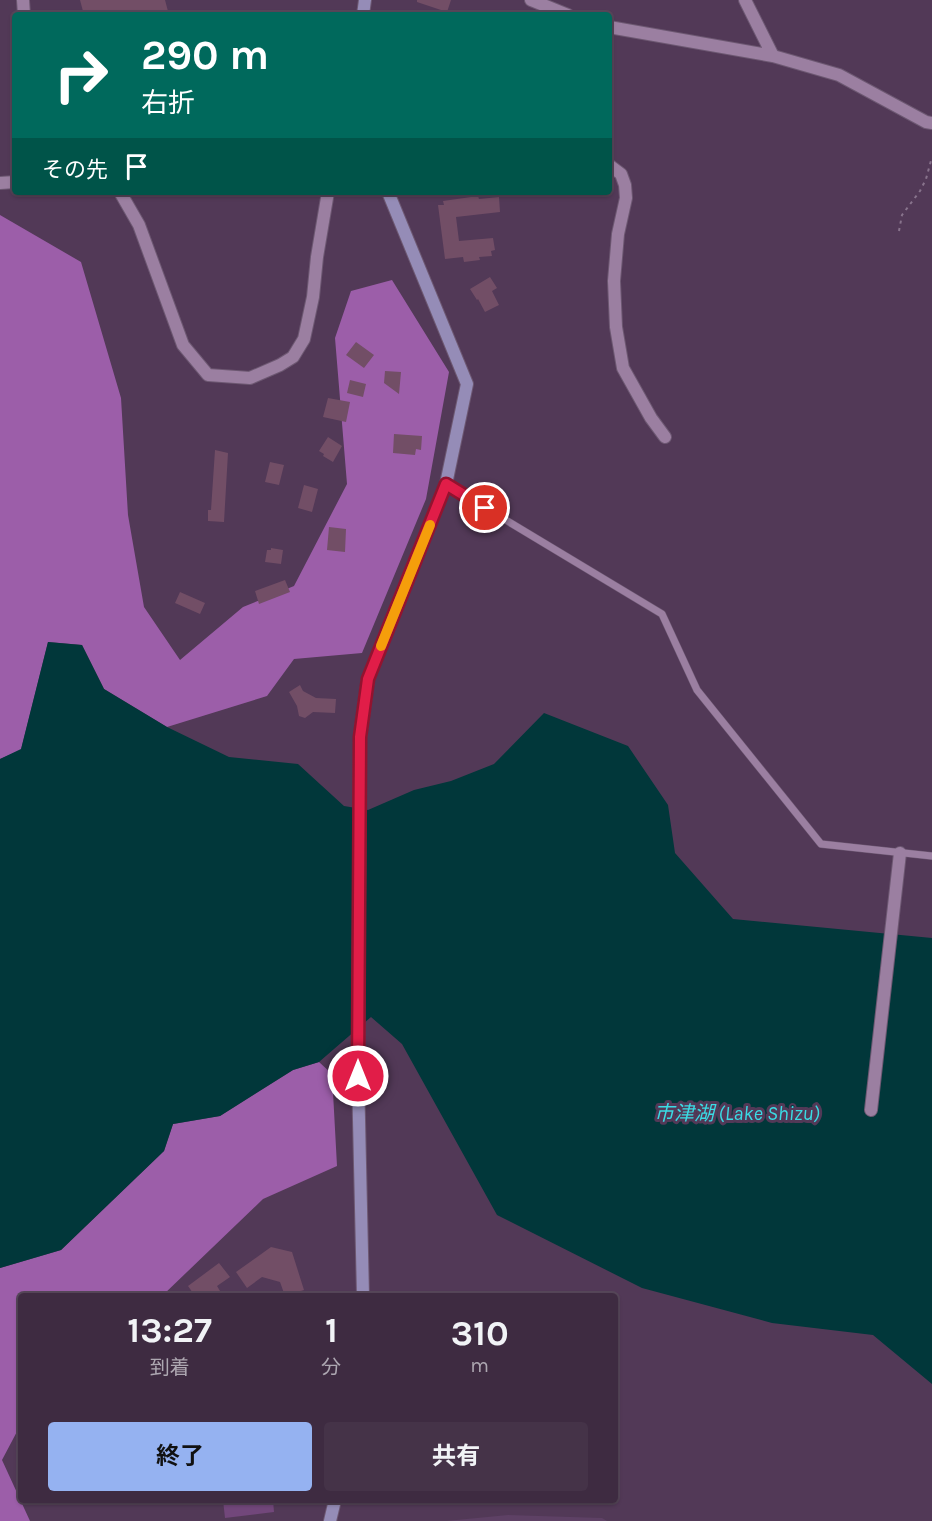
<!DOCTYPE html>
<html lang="ja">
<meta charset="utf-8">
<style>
body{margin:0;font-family:Karla,"Noto Sans JP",sans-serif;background:#453348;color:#f1f3f6;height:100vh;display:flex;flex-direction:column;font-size:22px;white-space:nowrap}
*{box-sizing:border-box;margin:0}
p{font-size:20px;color:#ada7b1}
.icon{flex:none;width:33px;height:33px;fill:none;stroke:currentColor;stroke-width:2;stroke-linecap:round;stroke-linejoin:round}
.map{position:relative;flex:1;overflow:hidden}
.panel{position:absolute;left:18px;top:1293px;width:600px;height:210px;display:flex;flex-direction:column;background:#3e2b41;border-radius:6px;box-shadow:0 2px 4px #0004,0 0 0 2px #57475a}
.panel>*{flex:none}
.banner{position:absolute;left:12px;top:12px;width:600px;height:183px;border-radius:6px;box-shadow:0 2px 4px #0004,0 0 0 2px #57475a;background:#00695c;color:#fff;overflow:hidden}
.pin{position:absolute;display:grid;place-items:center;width:51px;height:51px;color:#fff;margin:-26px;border:3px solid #fff;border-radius:50%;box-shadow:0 2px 6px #0007}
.me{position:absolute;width:66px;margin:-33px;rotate:0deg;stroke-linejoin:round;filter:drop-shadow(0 0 4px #0008)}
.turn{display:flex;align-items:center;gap:21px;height:126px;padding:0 30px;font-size:27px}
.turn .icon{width:78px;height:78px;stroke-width:2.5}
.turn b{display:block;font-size:42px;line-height:51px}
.then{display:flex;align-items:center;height:57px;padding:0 30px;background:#0003;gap:12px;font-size:22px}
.eta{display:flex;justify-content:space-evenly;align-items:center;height:102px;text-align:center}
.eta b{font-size:36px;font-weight:700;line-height:42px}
.button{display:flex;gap:12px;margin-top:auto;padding:12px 30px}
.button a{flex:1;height:69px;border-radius:6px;background:#95b2f1;color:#111;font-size:24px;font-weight:700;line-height:69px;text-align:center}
.button a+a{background:#453348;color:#f1f3f6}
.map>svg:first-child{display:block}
.built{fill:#5e4165}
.green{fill:#72477b}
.forest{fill:#9c5ea9}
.water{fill:#01373a}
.building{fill:#724e66}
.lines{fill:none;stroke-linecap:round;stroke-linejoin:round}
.lane-casing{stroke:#6d5872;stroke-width:8}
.street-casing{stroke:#6d5872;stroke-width:14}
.secondary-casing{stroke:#6d5872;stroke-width:14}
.path{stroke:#88738c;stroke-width:2;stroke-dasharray:3 4.5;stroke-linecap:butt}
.lane{stroke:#9b7fa1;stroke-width:7}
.street{stroke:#9b7fa1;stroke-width:12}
.secondary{stroke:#958cb7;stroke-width:12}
.route-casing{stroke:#92132f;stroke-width:15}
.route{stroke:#e11d48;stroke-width:10}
.slow{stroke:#f59e0b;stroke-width:10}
.labels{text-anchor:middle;stroke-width:6;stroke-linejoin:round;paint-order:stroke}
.water-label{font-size:20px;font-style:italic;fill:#3adbe4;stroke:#523957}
</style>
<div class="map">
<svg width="932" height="1521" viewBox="0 0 932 1521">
<rect width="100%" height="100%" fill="#523957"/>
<path class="built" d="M508 1515 602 1518 607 1521H446Z"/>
<path class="green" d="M223 1500H273L274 1512 225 1518Z"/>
<path class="forest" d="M0 215 81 262 121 398 128 515 144 607 180 660 243 607 294 586 347 484 335 338 351 291 392 280 449 372 426 499 362 653 294 659 267 696 167 727 104 689 82 645 48 642 21 750 0 759Z
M319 1062 332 1074 337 1166 263 1199 162 1296H21V1424L2 1460 30 1521H0V1268L61 1250 164 1151 173 1124 220 1116 293 1070Z"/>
<path class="water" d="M48 642 82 645 104 689 167 727 229 757 298 764 344 806 368 810 414 790 451 781 494 764 544 713 628 746 668 805 675 853 733 919 932 938V1384L873 1335 772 1323 642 1288 497 1215 402 1044 371 1017 319 1062 293 1070 220 1116 173 1124 164 1151 61 1250 0 1268V759L21 749Z"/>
<path class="building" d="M80 0H165L169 15H129L128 10 112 15H84Z
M417 0H451L447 12 417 2Z
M478 196 479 199 499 197 500 212 456 217 459 241 493 238 495 250 491 251 492 256 479 257 480 260 464 262 463 257 445 259 438 205H444L443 201Z
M490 277 497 288 492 291 499 305 485 312 478 299 477 300 470 289Z
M356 342 374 355 364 368 346 355Z
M385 371 401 372 399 394 384 383Z
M350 380 366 384 363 397 347 393Z
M328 398 350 402 346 422 323 417Z
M394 434 422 436 421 450 416 449 415 455 393 453Z
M328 437 342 446 333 462 323 456 324 454 319 451Z
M215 450 228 453 224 522 208 521V510H211Z
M270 462 284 465 279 485 265 482Z
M304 485 318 489 312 512 298 508Z
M329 527 346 529 345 552 327 550Z
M271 548 283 550 281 564 265 562 267 550H271Z
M285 580 290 592 259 604 255 591Z
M180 592 205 603 200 614 175 603Z
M300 685 303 691 316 698 336 699 335 713 313 712 305 718 299 716 297 706 289 692Z
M271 1247 292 1252 304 1290 285 1296 280 1282 262 1277 247 1288 236 1272Z
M219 1263 230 1277 217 1286 220 1291 213 1296H195L188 1286Z"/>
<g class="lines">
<g class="lane-casing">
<path id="lane" d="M446 484 662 614 697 690 821 844 932 856"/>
</g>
<g class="street-casing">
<path id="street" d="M23 0 24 15
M531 0 568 15
M745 0 773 56 839 75 926 122 932 123
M609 27 773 56
M609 165 621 174 625 185 626 198 618 234 614 281 616 327 623 368 651 418 665 437
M0 183 15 182
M120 192 139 225 183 345 208 375 250 378 280 365 293 357 304 339 313 297 317 257 328 192
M871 1110 900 853"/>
</g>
<g class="secondary-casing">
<path id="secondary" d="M363 15 365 0
M363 1296 358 1076 360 737 368 679 446 484 467 384 388 192
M330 1521 335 1500"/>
</g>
<path class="path" d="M899 231 902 215 920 191 926 179 932 157"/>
<use href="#lane" class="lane"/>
<use href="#street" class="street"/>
<use href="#secondary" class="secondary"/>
</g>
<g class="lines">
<g class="route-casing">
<path id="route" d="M358 1076 360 737 368 679 446 484 485 508"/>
</g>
<use href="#route" class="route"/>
<path class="slow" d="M381 646 430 525"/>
</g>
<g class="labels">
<g class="water-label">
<text x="737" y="1120">市津湖 (Lake Shizu)</text>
</g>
</g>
</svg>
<div class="pin" style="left:485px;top:508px;background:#d93025"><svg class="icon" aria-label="arrive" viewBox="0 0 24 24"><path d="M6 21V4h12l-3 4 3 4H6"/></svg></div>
<svg class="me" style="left:358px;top:1076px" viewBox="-20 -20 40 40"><circle r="17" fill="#e11d48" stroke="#fff" stroke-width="3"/><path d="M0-11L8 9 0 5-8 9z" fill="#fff"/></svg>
<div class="banner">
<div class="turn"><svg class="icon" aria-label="right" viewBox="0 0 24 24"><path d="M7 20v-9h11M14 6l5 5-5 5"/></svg><div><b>290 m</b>右折</div></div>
<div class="then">その先<svg class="icon" aria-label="arrive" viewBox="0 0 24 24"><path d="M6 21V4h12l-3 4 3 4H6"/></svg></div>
</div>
<section class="panel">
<div class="eta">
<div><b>13:27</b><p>到着</p></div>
<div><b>1</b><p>分</p></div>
<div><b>310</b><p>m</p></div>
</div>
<div class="button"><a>終了</a><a>共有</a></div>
</section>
</div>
